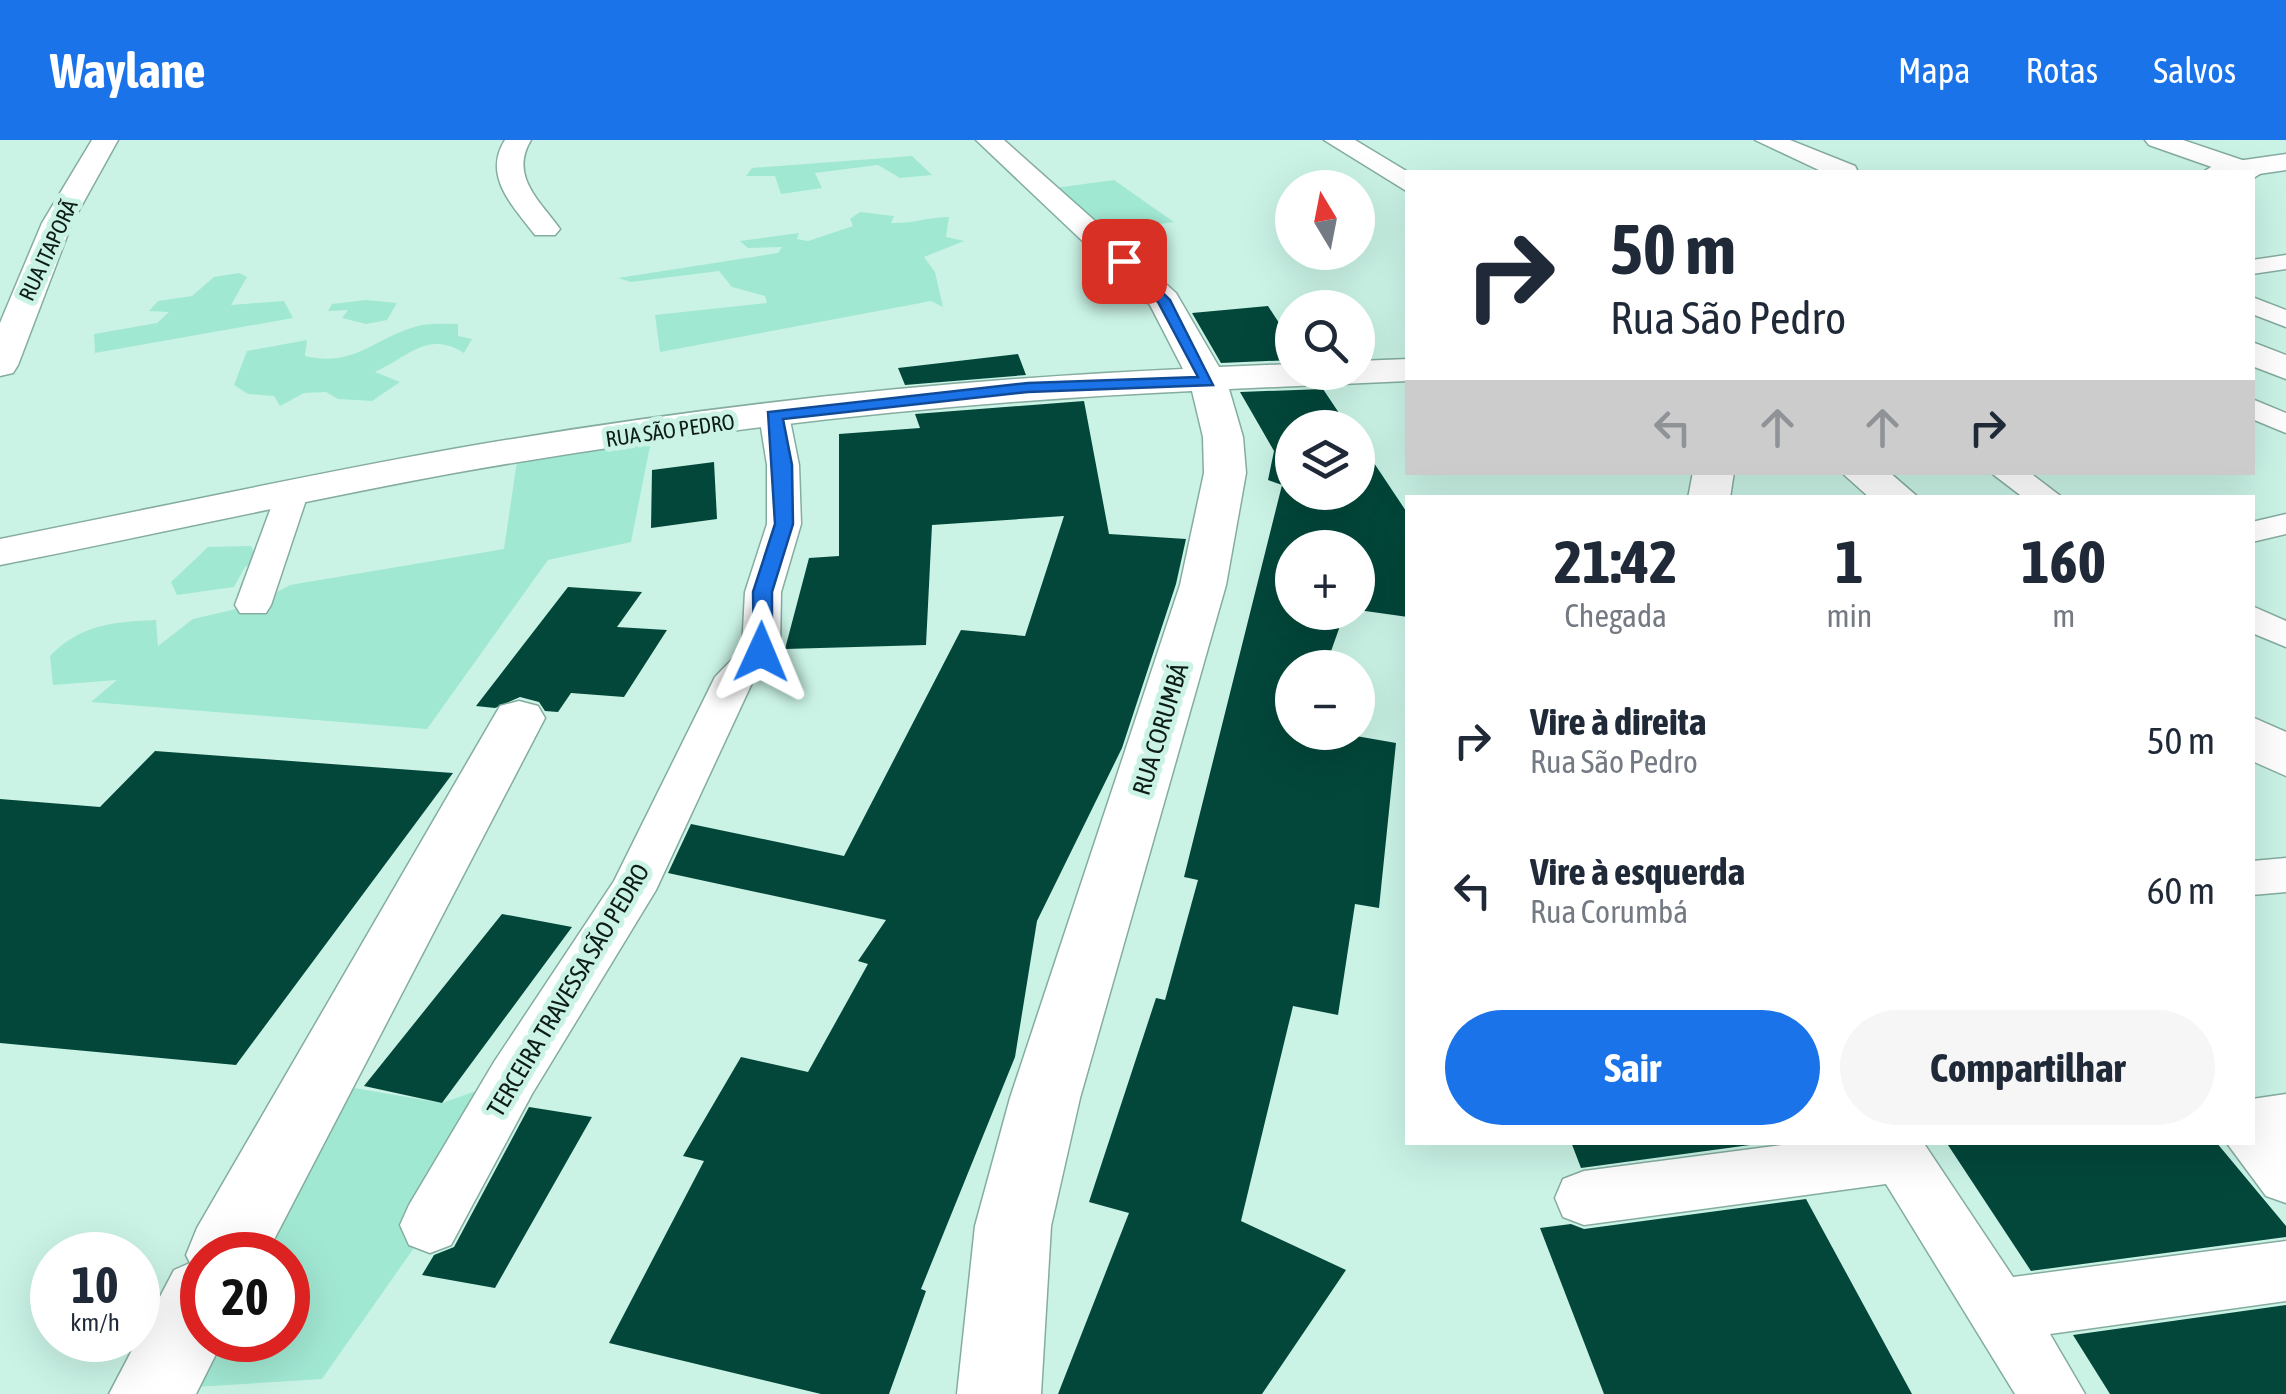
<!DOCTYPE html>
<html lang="pt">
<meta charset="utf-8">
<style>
body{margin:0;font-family:"Asap Condensed",sans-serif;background:#f6f6f7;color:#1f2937;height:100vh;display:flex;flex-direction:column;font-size:38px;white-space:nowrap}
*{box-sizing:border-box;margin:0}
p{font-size:32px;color:#747a83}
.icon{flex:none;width:55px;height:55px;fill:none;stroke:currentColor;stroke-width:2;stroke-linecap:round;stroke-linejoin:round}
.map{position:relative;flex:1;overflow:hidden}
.details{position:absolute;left:1405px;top:355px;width:850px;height:650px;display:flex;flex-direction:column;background:#fff;border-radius:0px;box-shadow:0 10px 40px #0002}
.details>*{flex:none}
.hud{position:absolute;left:1405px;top:30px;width:850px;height:305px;border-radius:0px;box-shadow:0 10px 40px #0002;background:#fff;color:#1f2937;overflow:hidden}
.needle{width:65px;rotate:350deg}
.controls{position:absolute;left:1275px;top:30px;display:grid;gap:20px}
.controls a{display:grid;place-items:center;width:100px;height:100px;border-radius:50%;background:#fff;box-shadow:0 10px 40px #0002;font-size:50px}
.speed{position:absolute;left:30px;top:1092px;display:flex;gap:20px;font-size:50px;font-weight:700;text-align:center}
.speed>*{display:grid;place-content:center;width:130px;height:130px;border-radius:50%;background:#fff;box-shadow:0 10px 40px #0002;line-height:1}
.speed small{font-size:25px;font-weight:400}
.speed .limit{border:15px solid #d22;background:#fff;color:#111}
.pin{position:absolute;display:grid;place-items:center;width:85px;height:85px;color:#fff;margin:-42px;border-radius:20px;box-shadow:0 5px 15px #0006}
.me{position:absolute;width:110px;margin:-55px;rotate:1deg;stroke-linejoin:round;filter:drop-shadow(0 0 8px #0008)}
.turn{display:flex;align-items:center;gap:35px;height:210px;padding:0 40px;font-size:45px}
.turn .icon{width:130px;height:130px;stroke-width:2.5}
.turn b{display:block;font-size:70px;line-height:85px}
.lanes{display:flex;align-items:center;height:95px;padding:0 40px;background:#0003;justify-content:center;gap:50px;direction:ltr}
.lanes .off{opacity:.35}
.eta{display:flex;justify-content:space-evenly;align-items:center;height:170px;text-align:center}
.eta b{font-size:60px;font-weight:700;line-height:70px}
.cta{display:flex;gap:20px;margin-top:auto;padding:20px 40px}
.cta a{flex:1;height:115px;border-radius:60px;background:#1a73e8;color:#fff;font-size:40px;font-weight:700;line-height:115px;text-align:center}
.cta a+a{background:#f6f6f7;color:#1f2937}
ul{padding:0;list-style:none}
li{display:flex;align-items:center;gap:30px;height:150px;padding:0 40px}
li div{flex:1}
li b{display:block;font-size:38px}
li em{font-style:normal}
header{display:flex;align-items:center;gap:60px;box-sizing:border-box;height:140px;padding:0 50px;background:#1a73e8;color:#fff}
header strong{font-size:48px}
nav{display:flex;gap:55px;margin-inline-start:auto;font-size:35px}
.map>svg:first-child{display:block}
.green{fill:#a1e8d3}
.building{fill:#03473a}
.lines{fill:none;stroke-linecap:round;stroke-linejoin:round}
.service-casing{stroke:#85aca0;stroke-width:3}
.minor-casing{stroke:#85aca0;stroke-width:3}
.tertiary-casing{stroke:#85aca0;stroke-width:3}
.service{fill:#fff;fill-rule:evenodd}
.minor{fill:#fff;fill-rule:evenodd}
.tertiary{fill:#fff;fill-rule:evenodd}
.route{fill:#1a73e8;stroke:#114b97;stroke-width:2.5}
.labels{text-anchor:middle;stroke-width:10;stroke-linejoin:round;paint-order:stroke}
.far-street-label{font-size:22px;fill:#0d1c18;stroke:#caf3e6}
.street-label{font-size:25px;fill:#0d1c18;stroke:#caf3e6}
</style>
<header>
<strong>Waylane</strong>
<nav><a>Mapa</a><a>Rotas</a><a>Salvos</a></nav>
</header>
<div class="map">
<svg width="2286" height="1254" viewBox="0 0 2286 1254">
<rect width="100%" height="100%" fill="#caf3e6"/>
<path class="green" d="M912 16 932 35 900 38 878 25 815 33 822 48 781 54 775 36H746L752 28Z
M1114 40 1174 82 1099 93 1047 49Z
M860 72 894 76 891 83C913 84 927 77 949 77L946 97 964 101 924 117 935 132 943 167 931 161 660 212 655 175 767 163 765 156 732 147 719 131 631 142 618 138 778 113 782 107 748 108 740 101 799 93 797 99 808 101 853 86 850 79Z
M239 133 247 137 231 165 284 161 293 178 95 213 94 194 157 183 169 172 149 171 158 161 192 156 214 137Z
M366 160 397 163 387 180 366 184 342 178 348 170 328 171 332 164Z
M458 184V196L472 199 464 213C427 190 409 217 375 232L400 242 372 261 338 259 326 252 304 253 280 266 274 256 248 254 234 245 247 211 307 200 305 216C355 228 373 198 418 186 430 183 445 184 458 184Z
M651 301 631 402 548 420 427 589 91 562 117 540 53 545 50 516C81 484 114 482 156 480L158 506 193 479 253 465 290 445 504 409 517 321Z
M251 406 258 420 245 427 234 447 177 455 171 442 208 407Z
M513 938 430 1085 322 1239 195 1247 214 1200H288V1115H249L319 942 442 963Z"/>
<path class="building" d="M1268 166 1292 203V220L1221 223 1192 173Z
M1018 214 1026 235 905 245 898 228Z
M1323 249 1349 288H1292V352H1358V299L1408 374V477L1358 470V408H1292V472H1345L1325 528H1292V592H1333L1396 603 1379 768 1355 764 1338 875 1293 866 1241 1081 1346 1130 1262 1254H1058L1129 1073 1089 1062 1156 858 1165 860 1198 740 1184 737 1282 345 1268 340 1274 311 1240 252Z
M1084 261 1109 394 1186 399 1176 444 1122 608 1037 781 1015 917 921 1149 926 1151 889 1254H821L609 1203 704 1021 683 1016 741 917 808 932 868 824 858 821 886 780 668 733 691 684 844 716 961 490 1025 496 1064 376 932 385 926 505 785 509 809 418 839 416V294L920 288 915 274Z
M714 322 717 379 651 388 652 330Z
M568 447 642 452 617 487 667 490 624 557 571 553 558 572 545 571 539 562 520 557 495 568 476 566Z
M155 611 453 633 236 925 0 903V659L100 667Z
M502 774 572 787 442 963 364 946Z
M529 967 592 977 495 1148 422 1135 434 1115 454 1107Z
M1571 1002H1772L1581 1028Z
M1946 1002H2216L2286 1086V1097L2031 1131Z
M1806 1059 1912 1254H1604L1540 1088 1571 1084 1584 1089Z
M2286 1165V1254H2110L2073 1195Z"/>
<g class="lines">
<g class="service-casing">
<path id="service" d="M2286 115V129L2252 134V120Z
M2252 157 2286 170V187L2252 174Z
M2252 259 2286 273V293L2252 279Z
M774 266 789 275 799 325 801 384 781 452 780 512 752 543 656 750 532 954 451 1105 430 1113 409 1105 400 1085 409 1065 494 922 614 741 715 537 742 509 745 452 767 384V325L759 275Z
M1990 332H2029L2063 358H2024Z
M292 344 308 354 271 465 266 473H240L235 465 276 354Z
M2286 374V394L2252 402V382Z
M2252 466 2286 481V507L2252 493Z
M2286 718V752L2252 755V721Z
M2286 954V1063L2266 1056 2226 1002H2252V959Z
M1804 1002H1923L2013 1137 2286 1101V1161L2050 1194 2085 1254H2015L1886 1044 1584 1085 1563 1077 1555 1058 1563 1039 1584 1031Z"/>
</g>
<g class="minor-casing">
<path id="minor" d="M92 0H118L72 83 18 225 13 233 0 236V183L42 83Z
M505 0H531C509 36 540 61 560 89L555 95H535C513 66 482 36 505 0Z
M976 0H1004L1176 153 1219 227 1292 224V232H1358V221L1408 219V241L1229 249 1243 297 1246 333 1226 445 1080 958 1051 1086 1041 1254H957L975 1086 1010 958 1180 445 1204 333 1203 297 1192 251C945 262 697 290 454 333 302 361 151 395 0 425V399C151 369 302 336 453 309 694 267 939 240 1183 229L1150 165Z
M1324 0H1355L1408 32V52Z
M2286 14V30L2252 35 2203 32 2216 24Z
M1693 332H1734L1730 358H1688Z
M1841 332H1889L1919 358H1870Z
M519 561 538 566 545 578 266 1115H202V1200H223L196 1254H109L174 1130 190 1123 186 1115 197 1088 493 578 500 566Z
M2252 577 2286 592V636L2252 621Z"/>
</g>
<g class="tertiary-casing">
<path id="tertiary" d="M1755 0H1790L1855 26 1858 32H1823Z
M2145 0H2183L2260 26 2263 32 2252 39V32H2226L2149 5Z
M2252 202 2286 215V239L2252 226Z"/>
</g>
<use href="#service" class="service"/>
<use href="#minor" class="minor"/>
<use href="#tertiary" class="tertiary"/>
</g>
<path class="route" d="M1119 118H1128L1170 160 1213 245 1028 252 783 279 792 325 793 384 772 452V512L769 516H754L753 452 775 384 768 272 1028 243 1198 237 1158 162 1119 123Z"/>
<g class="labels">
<g class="far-street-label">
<text transform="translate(48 110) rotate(-65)" y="8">RUA ITAPORÃ</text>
<text transform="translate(670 290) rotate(-8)" y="8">RUA SÃO PEDRO</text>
</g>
<g class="street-label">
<text transform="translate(1160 589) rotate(-73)" y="9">RUA CORUMBÁ</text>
<text transform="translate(568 850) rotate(-59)" y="9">TERCEIRA TRAVESSA SÃO PEDRO</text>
</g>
</g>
</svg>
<div class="controls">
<a><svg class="needle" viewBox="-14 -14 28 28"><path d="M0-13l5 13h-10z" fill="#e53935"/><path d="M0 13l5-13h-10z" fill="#747a83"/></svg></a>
<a><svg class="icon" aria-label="search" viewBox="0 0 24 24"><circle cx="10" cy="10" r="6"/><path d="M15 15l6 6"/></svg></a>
<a><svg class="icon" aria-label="layers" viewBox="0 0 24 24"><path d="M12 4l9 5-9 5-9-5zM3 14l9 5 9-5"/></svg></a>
<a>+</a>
<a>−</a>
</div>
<div class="speed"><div>10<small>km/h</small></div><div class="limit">20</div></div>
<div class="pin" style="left:1124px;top:121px;background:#d93025"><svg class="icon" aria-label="arrive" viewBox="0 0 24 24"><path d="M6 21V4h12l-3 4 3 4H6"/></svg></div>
<svg class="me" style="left:761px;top:512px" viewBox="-20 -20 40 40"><path d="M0-17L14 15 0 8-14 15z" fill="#1a73e8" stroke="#fff" stroke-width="4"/></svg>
<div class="hud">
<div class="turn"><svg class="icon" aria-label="right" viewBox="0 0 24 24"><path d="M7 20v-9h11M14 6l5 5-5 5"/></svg><div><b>50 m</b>Rua São Pedro</div></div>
<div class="lanes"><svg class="icon off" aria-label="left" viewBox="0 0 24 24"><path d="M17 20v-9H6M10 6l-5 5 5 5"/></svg><svg class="icon off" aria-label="ahead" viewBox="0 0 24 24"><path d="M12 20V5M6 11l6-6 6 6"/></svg><svg class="icon off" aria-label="ahead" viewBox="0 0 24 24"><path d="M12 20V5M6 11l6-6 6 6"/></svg><svg class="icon" aria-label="right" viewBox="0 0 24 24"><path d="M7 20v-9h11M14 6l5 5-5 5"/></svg></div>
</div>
<section class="details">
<div class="eta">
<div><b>21:42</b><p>Chegada</p></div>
<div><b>1</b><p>min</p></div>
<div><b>160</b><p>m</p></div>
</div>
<ul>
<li><svg class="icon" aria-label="right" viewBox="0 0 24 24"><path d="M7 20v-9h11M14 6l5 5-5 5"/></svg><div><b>Vire à direita</b><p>Rua São Pedro</p></div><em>50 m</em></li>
<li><svg class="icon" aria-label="left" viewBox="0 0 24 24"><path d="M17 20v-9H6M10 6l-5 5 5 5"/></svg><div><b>Vire à esquerda</b><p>Rua Corumbá</p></div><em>60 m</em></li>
</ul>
<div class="cta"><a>Sair</a><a>Compartilhar</a></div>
</section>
</div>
